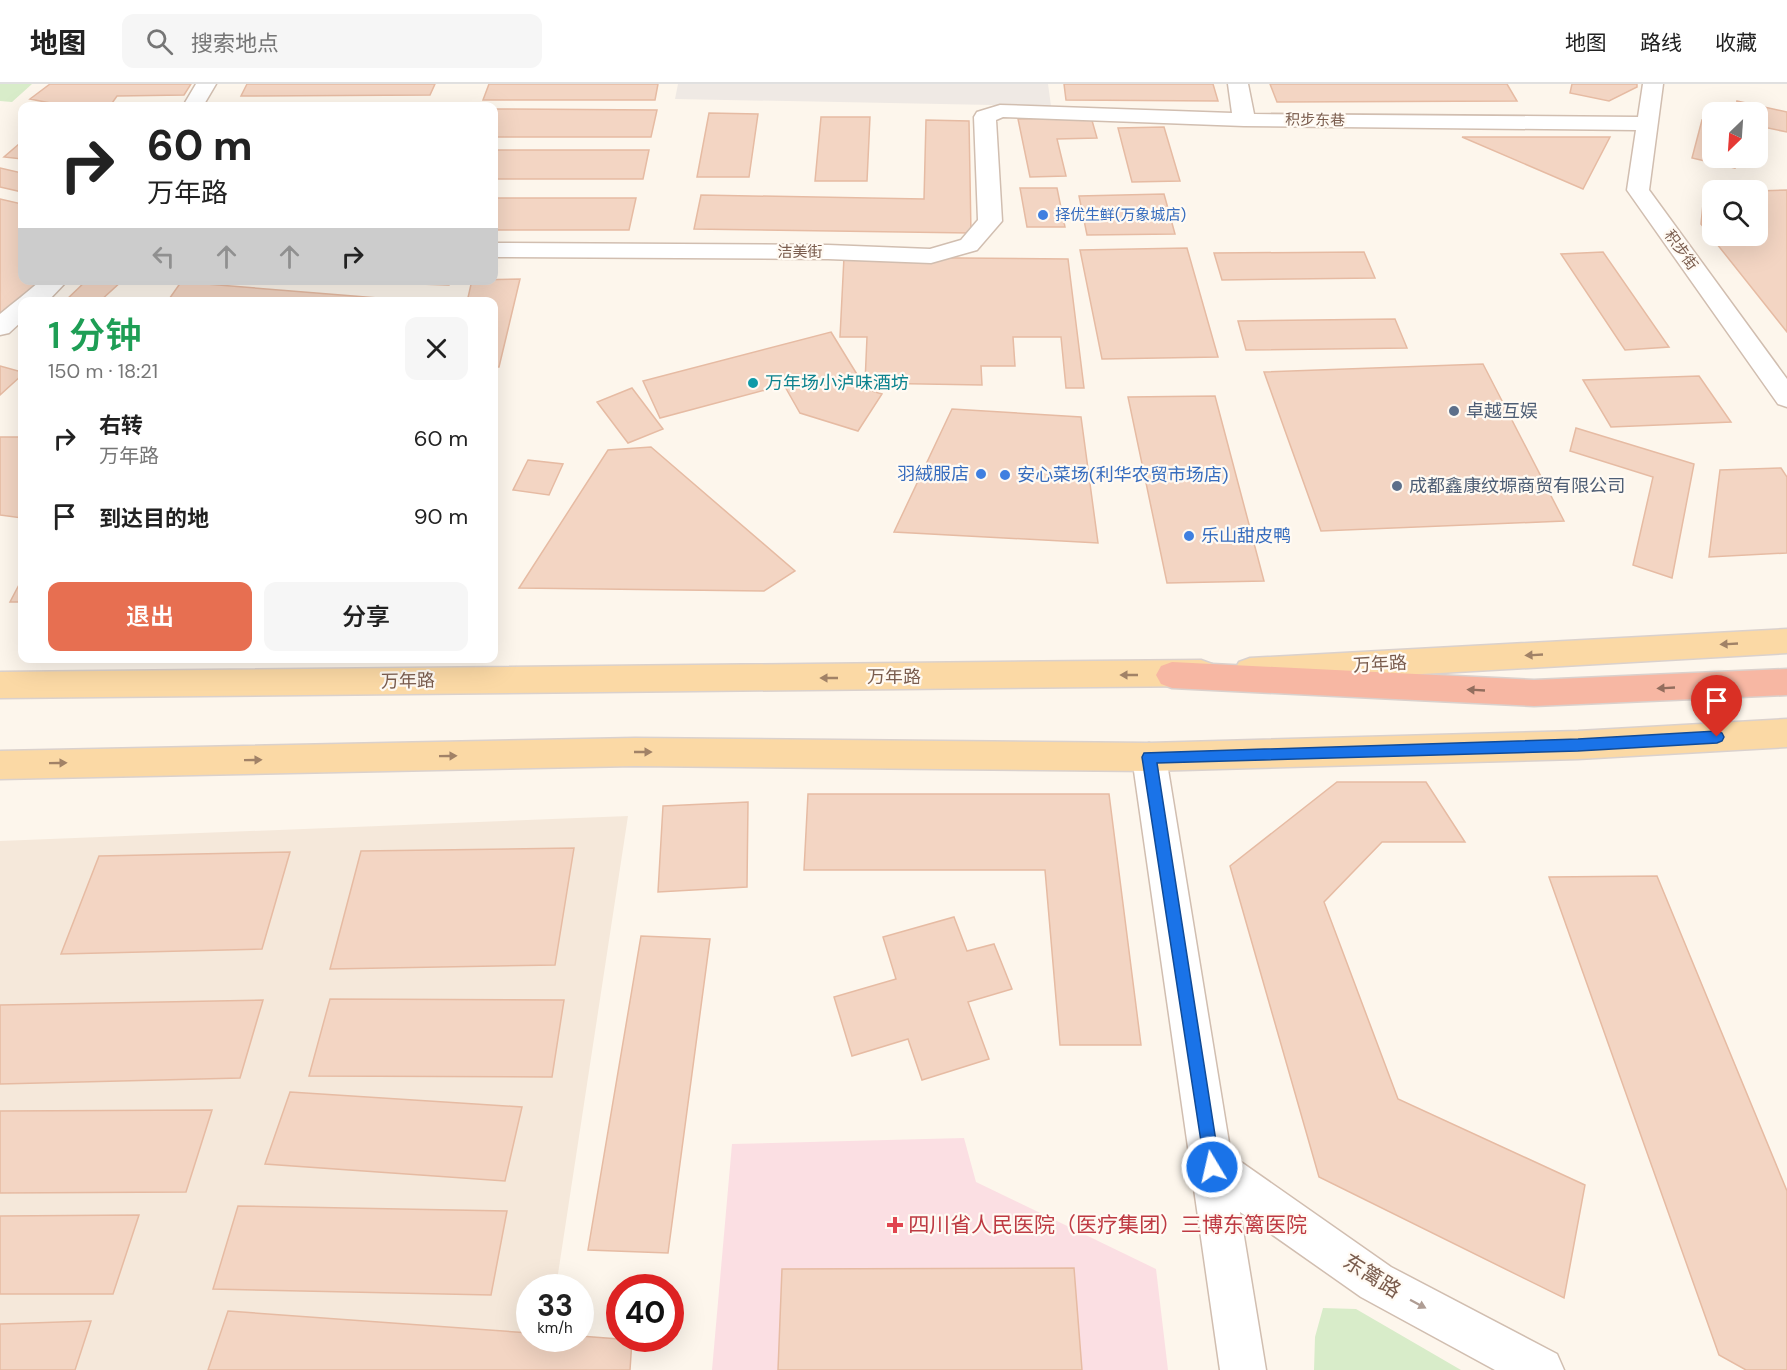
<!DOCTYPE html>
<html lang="zh">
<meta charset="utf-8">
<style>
body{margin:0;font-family:"DM Sans","Noto Sans SC",sans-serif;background:#f6f6f6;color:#222;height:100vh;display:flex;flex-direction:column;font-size:22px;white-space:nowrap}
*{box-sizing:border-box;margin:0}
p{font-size:20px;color:#767676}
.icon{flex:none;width:33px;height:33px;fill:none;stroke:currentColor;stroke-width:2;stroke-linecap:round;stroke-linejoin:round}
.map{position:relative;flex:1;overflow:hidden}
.sheet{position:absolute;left:18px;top:213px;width:480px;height:366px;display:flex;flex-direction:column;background:#fff;border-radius:12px;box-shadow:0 6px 24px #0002}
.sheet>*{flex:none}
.guide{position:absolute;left:18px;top:18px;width:480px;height:183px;border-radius:12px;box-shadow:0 6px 24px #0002;background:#fff;color:#222;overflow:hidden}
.needle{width:39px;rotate:205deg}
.fabs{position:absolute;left:1702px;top:18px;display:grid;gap:12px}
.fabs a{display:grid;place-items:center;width:66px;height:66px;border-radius:12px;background:#fff;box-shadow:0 6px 24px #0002;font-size:30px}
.speed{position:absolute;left:516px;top:1190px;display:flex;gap:12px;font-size:30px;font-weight:700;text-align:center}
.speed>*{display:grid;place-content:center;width:78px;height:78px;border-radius:50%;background:#fff;box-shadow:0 6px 24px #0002;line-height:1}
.speed small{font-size:15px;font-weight:400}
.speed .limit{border:9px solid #d22;background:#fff;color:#111}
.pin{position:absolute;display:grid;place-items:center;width:51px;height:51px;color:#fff;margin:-62px -26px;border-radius:50% 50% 50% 0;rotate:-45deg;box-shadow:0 0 6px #0007}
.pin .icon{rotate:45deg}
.me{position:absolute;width:66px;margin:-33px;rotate:351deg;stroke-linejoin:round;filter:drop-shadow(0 0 4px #0008)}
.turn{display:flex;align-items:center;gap:21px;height:126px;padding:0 30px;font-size:27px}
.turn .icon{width:78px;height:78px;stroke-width:2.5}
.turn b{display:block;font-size:42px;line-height:51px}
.lanes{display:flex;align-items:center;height:57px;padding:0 30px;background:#0003;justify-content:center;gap:30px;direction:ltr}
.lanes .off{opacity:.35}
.round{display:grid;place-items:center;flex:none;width:63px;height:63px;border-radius:12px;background:#f6f6f6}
.overview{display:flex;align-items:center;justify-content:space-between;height:102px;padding:0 30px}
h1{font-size:36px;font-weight:600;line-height:45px;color:#1e9e55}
.action{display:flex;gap:12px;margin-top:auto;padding:12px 30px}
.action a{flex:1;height:69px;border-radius:12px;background:#e76f51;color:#fff;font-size:24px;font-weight:600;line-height:69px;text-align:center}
.action a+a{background:#f6f6f6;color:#222}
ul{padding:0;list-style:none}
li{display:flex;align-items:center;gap:18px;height:78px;padding:0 30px}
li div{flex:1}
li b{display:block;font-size:22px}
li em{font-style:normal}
header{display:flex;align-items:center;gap:36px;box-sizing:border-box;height:84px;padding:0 30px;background:#fff;border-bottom:2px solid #e0e0e0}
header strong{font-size:28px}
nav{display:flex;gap:33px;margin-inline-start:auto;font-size:21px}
.search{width:420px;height:54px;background:#f6f6f6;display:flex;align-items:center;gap:15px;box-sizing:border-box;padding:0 21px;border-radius:12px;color:#767676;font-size:22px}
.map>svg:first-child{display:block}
.residential{fill:#f5e8da}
.industrial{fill:#efe9e4}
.medical{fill:#fbdfe3}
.green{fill:#d8ecc9}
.building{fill:#f3d5c3;stroke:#e6bba3;stroke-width:1.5}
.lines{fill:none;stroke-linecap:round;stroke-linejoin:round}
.minor-casing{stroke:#d1beb0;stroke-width:3}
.major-casing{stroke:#dad1cd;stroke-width:3}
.highway-casing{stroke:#dad1cd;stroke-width:3}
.minor{fill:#fff;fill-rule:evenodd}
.major{fill:#fbd9a5;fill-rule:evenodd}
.highway{fill:#f7b7a3;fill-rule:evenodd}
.oneway{fill:#a18267}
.oneway2{fill:#936e5e}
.oneway3{fill:#af9d94}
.route{fill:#1a73e8;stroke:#114b97;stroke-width:1.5}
.shop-dot{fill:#3f7fe0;stroke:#fffaf3;stroke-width:2}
.culture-dot{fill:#0f9aa8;stroke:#fffaf3;stroke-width:2}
.service-dot{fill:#5c6f8a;stroke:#fffaf3;stroke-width:2}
.health-dot{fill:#e0444e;stroke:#fffaf3;stroke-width:2}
.labels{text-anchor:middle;stroke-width:4.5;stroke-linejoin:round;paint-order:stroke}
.far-street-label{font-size:15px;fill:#7a5c4d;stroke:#fffaf3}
.far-shop-label{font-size:15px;fill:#366cbe;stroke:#fffaf3;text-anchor:start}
.culture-label{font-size:18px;fill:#0d838f;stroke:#fffaf3;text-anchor:start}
.service-label{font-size:18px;fill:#4e5e75;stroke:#fffaf3;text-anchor:start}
.shop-label{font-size:18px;fill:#366cbe;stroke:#fffaf3;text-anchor:start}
.street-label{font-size:18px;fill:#7a5c4d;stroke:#fffaf3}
.near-health-label{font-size:21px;fill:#be3a42;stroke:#fffaf3;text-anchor:start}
.near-street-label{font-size:21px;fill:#7a5c4d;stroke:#fffaf3}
</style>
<header>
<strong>地图</strong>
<div class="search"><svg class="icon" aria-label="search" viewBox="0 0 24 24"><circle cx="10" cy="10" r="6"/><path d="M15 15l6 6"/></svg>搜索地点</div>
<nav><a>地图</a><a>路线</a><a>收藏</a></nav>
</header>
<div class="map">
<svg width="1787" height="1286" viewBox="0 0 1787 1286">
<rect width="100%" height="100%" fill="#fdf6ec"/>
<path class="residential" d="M628 732 556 1203H530V1254L543 1286H0V757Z"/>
<path class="industrial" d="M678 0H1048L1051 22 675 15Z"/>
<path class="medical" d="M964 1054 976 1098 1156 1185 1168 1286H712L732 1060Z"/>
<path class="green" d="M0 0H32L12 18 0 17Z
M1323 1224 1356 1225 1461 1286H1314L1315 1253Z"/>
<path class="building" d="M50 0H191L184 11 117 12 110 22H59L61 21 30 15Z
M247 0H435L430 11 241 12Z
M489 0H658L655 16H483Z
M1064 0H1213L1218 17 1066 16Z
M1270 0H1507L1517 17 1277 18Z
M1572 0H1637V3L1609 17 1570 9Z
M1737 17 1787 28V48L1758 42V28H1735Z
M494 25 657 26 651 53H494Z
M709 29 758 30 749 93H697Z
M821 33H870L867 97H815Z
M1091 33 1097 54 1057 55 1066 92 1030 93 1018 35Z
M926 36 969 37 971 149 694 145 701 111 924 115Z
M1702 36 1713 39V74H1738L1735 84 1692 74Z
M1164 43 1180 97 1132 98 1118 44Z
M1462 53H1610L1583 105Z
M19 60H22V75L4 73Z
M494 66H649L643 95H494Z
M0 84 22 89V108L0 103Z
M1020 104H1057L1065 143H1027Z
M1787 106V248L1701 140 1704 110H1713V152H1758V107Z
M1164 110 1175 150 1087 151 1079 112Z
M494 114H636L629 146H494Z
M0 115 22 120V196H44L0 233Z
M1187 164 1218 273 1102 275 1080 166Z
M1364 168 1375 194 1222 196 1214 169Z
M1603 168 1669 263 1625 266 1561 170Z
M844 173 1068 175 1084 304H1066L1061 253H1013L1015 282H981L982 301 865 299 867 253H840Z
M520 195 499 283H494V218H467L472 196Z
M87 196H123L99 218H64Z
M290 196H451L449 201Z
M181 198 428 218H167Z
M1395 235 1407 264 1246 266 1238 237Z
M831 248 866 305 882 310 858 347 800 329 784 301 660 334 643 297Z
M1483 280 1564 437 1321 447 1264 288Z
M0 282 22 288V291L0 311Z
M1699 292 1731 338 1611 343 1583 296Z
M632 304 663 345 628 359 597 318Z
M1215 312 1264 497 1167 499 1128 313Z
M952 325 1081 333 1098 459 894 448Z
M1576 344 1694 380 1672 494 1633 481 1653 393 1570 367Z
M0 353H22V434L0 431Z
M651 363 795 487 764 507 519 504 608 366Z
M528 376 563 380 549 411 513 406Z
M1781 384 1787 393V469L1709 473 1720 386Z
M22 495V518H10Z
M1337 698H1426L1465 758H1382L1324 818 1398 1015 1585 1101 1564 1214 1319 1093 1230 782Z
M808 710H1109L1141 961H1060L1045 786H804Z
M748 718 747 803 658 808 663 722Z
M574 764 555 881 330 885 361 767Z
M290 768 262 865 61 870 99 772Z
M1657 792 1787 1107V1286H1746L1719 1271 1549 793Z
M954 833 967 867 994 860 1012 905 968 918 989 975 922 996 908 955 852 972 834 913 896 895 883 853Z
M641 852 710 855 668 1169 588 1166Z
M330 915 564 916 552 993 309 992Z
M263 916 240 994 0 1000V921Z
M290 1008 522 1023 505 1097 265 1080Z
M212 1026 186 1108 0 1109V1027Z
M238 1122 507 1127 491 1211 213 1205Z
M139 1131 113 1210H0V1132Z
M1074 1184 1082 1286H778L782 1185Z
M228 1227 530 1249V1254L580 1252 632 1256 630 1286H208Z
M91 1237 75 1286H0V1240Z"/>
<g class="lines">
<g class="minor-casing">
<path id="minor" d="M196 0H216L203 22H183Z
M1228 0H1248L1254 30 1638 33 1643 0H1663L1649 106 1787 295V323L1778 320 1627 106 1636 46 1244 42 1003 33 996 36 1002 137 977 166 931 179 828 175 494 173V159L828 161 930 165 961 156 978 136 974 33 977 28 1000 21 1232 29Z
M41 196H68L47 218H22V237L9 249 0 251V230C14 218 27 209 41 196Z
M1149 659 1161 663 1166 673 1231 1071 1391 1183 1557 1270 1564 1286H1495L1361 1213 1240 1128 1266 1286H1220L1132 673 1137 663Z"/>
</g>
<g class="major-casing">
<path id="major" d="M1787 545V569L1250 600 1239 596 1234 587 1239 578 1250 574Z
M1201 576 1212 580 1217 589 1212 598 1201 602 0 614V588Z
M1787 635V663L1578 675 1149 687 635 682 0 695V667L635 654 1149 659 1578 647Z"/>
</g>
<g class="highway-casing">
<path id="highway" d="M1172 578 1534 596 1787 585V611L1534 622 1172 604 1161 600 1156 591 1161 582Z"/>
</g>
<use href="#minor" class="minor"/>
<use href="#major" class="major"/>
<use href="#highway" class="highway"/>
</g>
<defs><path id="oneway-solid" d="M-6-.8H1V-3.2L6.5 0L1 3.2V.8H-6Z" transform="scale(1.5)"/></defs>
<g class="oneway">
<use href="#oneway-solid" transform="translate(1729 560) rotate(177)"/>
<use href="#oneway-solid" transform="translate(1534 571) rotate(177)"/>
<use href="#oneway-solid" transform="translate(1129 591) rotate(180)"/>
<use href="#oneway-solid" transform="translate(829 594) rotate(180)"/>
<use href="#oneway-solid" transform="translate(643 668)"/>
<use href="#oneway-solid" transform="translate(448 672) rotate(-1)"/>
<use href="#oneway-solid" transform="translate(253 676) rotate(-1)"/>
<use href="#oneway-solid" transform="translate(58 679) rotate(-1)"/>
</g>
<g class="oneway2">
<use href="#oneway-solid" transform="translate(1666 604) rotate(177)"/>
<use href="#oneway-solid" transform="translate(1476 606) rotate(-177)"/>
</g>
<use class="oneway3" href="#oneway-solid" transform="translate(1418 1220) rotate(28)"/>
<path class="route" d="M1717 647 1722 649 1724 653 1722 657 1717 659 1578 667 1157 679 1220 1083 1218 1090 1212 1092 1206 1090 1142 673 1144 669 1578 655Z"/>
<g class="shop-dot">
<circle cx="1043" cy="131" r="6"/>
<circle cx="981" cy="390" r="6"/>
<circle cx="1005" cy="391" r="6"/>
<circle cx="1189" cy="452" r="6"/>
</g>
<circle class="culture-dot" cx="753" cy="299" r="6"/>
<g class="service-dot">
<circle cx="1454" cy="327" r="6"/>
<circle cx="1397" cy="402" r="6"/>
</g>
<path class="health-dot" d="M892 1132h6v6h6v6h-6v6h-6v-6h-6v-6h6z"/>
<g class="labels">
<g class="far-street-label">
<text transform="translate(1315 36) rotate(1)" y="5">积步东巷</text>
<text transform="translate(1681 166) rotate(54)" y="5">积步街</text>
<text x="800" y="173">洁美街</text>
</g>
<g class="far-shop-label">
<text x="1055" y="136">择优生鲜(万象城店)</text>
</g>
<g class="culture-label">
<text x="765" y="305">万年场小泸味酒坊</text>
</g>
<g class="service-label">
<text x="1466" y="333">卓越互娱</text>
<text x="1409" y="408">成都鑫康纹塬商贸有限公司</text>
</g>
<g class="shop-label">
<text x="969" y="396" text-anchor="end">羽絨服店</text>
<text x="1017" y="397">安心菜场(利华农贸市场店)</text>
<text x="1201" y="458">乐山甜皮鸭</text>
</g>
<g class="street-label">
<text transform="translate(1380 580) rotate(-3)" y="6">万年路</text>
<text x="894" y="599">万年路</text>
<text transform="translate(408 597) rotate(-1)" y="6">万年路</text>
</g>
<g class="near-health-label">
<text x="908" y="1148">四川省人民医院（医疗集团）三博东篱医院</text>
</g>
<g class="near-street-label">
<text transform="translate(1372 1192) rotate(32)" y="7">东篱路</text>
</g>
</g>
</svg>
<div class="fabs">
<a><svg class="needle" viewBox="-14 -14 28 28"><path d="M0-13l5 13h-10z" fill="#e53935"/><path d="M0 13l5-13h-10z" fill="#767676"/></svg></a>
<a><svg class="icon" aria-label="search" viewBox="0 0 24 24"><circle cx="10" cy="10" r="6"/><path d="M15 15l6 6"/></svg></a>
</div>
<div class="speed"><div>33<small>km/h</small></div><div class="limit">40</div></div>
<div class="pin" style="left:1717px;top:653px;background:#d93025"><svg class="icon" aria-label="arrive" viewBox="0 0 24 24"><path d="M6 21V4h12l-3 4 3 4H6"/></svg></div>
<svg class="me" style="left:1212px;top:1083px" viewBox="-20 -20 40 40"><circle r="17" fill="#1a73e8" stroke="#fff" stroke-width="3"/><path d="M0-11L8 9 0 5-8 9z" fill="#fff"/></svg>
<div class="guide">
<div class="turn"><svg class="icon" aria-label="right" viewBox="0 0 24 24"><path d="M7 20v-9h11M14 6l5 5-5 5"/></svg><div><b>60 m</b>万年路</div></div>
<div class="lanes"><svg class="icon off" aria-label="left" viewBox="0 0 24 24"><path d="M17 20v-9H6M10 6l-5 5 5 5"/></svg><svg class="icon off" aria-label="ahead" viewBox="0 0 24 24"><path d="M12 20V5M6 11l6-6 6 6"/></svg><svg class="icon off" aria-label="ahead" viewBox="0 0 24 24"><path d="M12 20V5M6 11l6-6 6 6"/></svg><svg class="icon" aria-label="right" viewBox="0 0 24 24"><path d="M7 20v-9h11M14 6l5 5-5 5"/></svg></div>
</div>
<section class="sheet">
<div class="overview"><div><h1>1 分钟</h1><p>150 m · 18:21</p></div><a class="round"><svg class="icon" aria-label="close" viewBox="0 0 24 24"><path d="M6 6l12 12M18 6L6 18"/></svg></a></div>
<ul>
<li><svg class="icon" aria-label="right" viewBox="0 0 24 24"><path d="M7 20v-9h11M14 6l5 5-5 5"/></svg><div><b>右转</b><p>万年路</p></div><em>60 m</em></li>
<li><svg class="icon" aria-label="arrive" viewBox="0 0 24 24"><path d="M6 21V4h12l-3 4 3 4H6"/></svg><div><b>到达目的地</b></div><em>90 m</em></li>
</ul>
<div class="action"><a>退出</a><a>分享</a></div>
</section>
</div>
